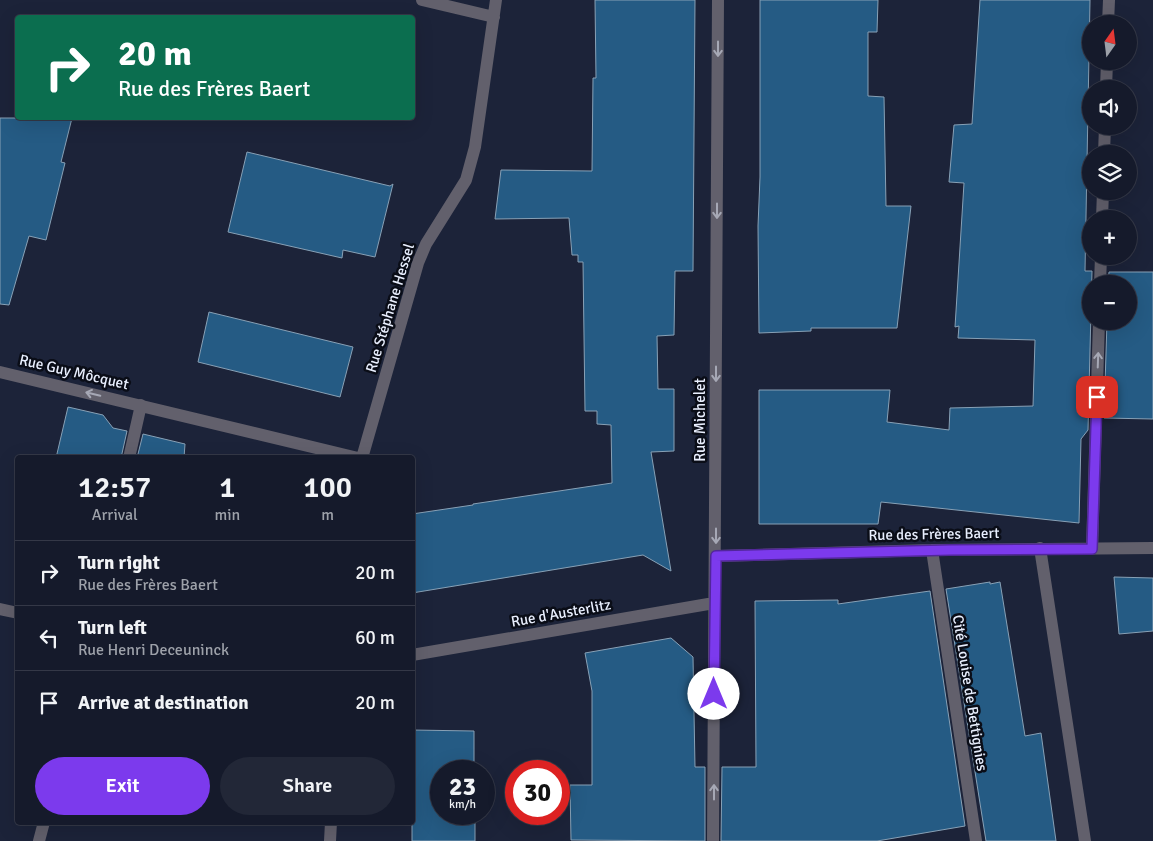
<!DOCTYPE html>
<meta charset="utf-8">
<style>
body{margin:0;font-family:Signika,sans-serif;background:#222737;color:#f1f3f6;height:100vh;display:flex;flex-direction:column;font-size:19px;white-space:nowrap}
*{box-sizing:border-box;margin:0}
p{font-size:16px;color:#9da1a9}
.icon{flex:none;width:28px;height:28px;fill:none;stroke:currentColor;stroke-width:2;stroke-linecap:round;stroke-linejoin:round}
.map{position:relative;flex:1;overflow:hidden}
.panel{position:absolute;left:15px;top:455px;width:400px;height:370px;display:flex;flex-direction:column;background:#151a2b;border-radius:5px;box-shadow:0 5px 20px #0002,0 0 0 1px #343847}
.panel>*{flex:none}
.banner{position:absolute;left:15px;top:15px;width:400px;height:105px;border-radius:5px;box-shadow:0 5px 20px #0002,0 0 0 1px #343847;background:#0b6e4f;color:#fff;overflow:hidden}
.needle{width:32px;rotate:14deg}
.buttons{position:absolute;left:1082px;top:15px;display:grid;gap:10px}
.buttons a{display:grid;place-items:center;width:55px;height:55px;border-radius:50%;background:#151a2b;box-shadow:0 5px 20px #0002,0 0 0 1px #343847;font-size:25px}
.speed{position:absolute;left:430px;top:760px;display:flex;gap:10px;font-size:25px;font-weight:700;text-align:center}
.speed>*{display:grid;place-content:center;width:65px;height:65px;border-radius:50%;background:#151a2b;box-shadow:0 5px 20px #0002,0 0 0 1px #343847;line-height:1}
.speed small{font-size:12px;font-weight:400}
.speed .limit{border:8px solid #d22;background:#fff;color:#111}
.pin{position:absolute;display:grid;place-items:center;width:42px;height:42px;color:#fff;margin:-21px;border-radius:10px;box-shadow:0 2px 8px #0006}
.me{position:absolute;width:55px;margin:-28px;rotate:0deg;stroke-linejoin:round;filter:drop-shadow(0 0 4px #0008)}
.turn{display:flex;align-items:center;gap:18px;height:105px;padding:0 20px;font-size:22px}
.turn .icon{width:65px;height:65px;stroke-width:2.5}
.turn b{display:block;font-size:35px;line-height:42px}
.eta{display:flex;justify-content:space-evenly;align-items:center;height:85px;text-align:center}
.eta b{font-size:30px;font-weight:600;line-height:35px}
.primary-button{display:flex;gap:10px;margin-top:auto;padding:10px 20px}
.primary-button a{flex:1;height:58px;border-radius:30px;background:#7c3aed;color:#fff;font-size:20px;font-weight:600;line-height:58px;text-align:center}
.primary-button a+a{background:#222737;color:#f1f3f6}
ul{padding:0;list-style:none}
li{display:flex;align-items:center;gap:15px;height:65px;padding:0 20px;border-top:1px solid #343847}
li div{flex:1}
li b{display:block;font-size:19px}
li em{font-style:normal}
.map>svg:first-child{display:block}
.building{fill:#255b84;stroke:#88a1b6}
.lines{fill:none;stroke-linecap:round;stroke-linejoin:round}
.minor{stroke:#62606c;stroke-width:12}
.oneway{stroke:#a6a8b5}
.route-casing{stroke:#51269a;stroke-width:12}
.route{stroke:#7c3aed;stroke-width:9}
.labels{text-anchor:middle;stroke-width:5;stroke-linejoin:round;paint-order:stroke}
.street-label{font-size:15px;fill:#e9effe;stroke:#0a0d17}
</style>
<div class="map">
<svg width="1153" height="841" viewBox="0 0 1153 841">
<rect width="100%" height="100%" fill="#1c2339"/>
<path class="building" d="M595 0H695L693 271H675L674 335 657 336 658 389H674V451L651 452 671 571 643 555 412 593V514L473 505V504L612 483 611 425 597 424V411H585L583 262H578V255H572L569 218 495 219 501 170 592 171 593 78H596Z
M760 0H878L877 32H868V96L884 97 886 206H911L897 328H811V331L759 333 758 226 760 177Z
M980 0H1090L1085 271H1092L1088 430 1081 439 1079 523 881 502 878 524H759V390H890L887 422 949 430 950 408 1033 406 1035 340 958 338 959 326 955 327 964 183 949 182 954 125 972 124Z
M0 118H72L61 162 65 163 46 240 29 236 9 305 0 304Z
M247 152 390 186 393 184 375 257 343 250 342 258 228 232Z
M1109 272H1153V419L1104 418 1107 321H1129V284H1108Z
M209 312 353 347 340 397 198 362Z
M68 407 103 415 113 428 127 431 121 458H56Z
M143 434 185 444 184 458H137Z
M1114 577 1153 578V631L1119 634Z
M990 582V584L1000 582 1025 736 1041 733 1056 841H986L946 589Z
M930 591 965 826 877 841H721L722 767H756L755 601 838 600V604Z
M671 638 693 657 695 767H705V841L571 840 570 785H592V691L585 653Z
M412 730 474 731V771H441V814H475V841H412Z"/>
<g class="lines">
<path class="minor" d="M422 0 494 17
M1108 24 1109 0
M1106 89 1107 61
M1104 154 1105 126
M1102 219 1103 191
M1100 284 1101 256
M0 372 358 458
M129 458 141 405
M362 458 418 263 426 244 466 180 475 147 496 0
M1040 548 1085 841
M1092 549 1099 321
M932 550 976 841
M716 556 932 550 1153 548
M0 609 18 613
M412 655 714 603
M39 841 44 822
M330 841 331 822
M713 841 718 0"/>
</g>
<defs><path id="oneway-shaft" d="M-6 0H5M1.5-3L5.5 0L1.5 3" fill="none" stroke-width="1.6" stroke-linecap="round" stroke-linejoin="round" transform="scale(1.25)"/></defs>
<g class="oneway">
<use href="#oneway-shaft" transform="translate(718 49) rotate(90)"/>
<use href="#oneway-shaft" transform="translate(717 211) rotate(90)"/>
<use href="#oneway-shaft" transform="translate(1098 360) rotate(-88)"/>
<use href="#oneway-shaft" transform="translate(716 374) rotate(90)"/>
<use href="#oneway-shaft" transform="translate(93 394) rotate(-167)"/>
<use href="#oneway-shaft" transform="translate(716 536) rotate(90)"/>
<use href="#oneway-shaft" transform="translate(714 792) rotate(-90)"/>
</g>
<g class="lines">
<g class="route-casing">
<path id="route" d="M714 694 716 556 950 550 1092 549 1097 397"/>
</g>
<use href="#route" class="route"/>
</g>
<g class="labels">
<g class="street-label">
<text transform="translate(390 308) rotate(-73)" y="5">Rue Stéphane Hessel</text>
<text transform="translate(74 372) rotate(13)" y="5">Rue Guy Môcquet</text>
<text transform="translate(700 420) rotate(-90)" y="5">Rue Michelet</text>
<text transform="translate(934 534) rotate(-1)" y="5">Rue des Frères Baert</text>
<text transform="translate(561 613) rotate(-10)" y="5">Rue d'Austerlitz</text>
<text transform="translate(970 693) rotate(81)" y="5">Cité Louise de Bettignies</text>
</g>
</g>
</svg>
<div class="buttons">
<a><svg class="needle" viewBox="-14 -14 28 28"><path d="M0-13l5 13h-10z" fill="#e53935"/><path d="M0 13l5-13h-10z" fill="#9da1a9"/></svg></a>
<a><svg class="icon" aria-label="sound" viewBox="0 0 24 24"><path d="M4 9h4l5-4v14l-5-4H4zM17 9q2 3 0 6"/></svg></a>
<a><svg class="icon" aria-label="layers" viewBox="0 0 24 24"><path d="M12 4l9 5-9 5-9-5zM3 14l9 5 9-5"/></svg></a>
<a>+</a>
<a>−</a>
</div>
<div class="speed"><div>23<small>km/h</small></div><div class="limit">30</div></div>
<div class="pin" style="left:1097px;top:397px;background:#d93025"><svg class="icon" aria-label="arrive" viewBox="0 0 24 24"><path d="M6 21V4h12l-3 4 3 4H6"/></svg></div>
<svg class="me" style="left:714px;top:694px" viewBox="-20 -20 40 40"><circle r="19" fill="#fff"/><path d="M0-13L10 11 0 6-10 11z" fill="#7c3aed"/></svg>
<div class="banner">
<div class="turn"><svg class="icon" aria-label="right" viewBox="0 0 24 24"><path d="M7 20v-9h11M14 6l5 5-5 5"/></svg><div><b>20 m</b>Rue des Frères Baert</div></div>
</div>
<section class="panel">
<div class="eta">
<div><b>12:57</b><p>Arrival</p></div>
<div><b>1</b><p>min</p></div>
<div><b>100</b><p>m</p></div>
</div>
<ul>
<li><svg class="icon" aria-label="right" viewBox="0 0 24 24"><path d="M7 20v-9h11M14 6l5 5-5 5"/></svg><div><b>Turn right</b><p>Rue des Frères Baert</p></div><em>20 m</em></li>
<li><svg class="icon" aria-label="left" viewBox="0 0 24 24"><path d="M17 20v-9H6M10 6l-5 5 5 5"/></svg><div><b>Turn left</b><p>Rue Henri Deceuninck</p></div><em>60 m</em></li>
<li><svg class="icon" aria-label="arrive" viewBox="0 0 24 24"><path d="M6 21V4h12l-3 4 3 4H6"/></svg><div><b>Arrive at destination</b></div><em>20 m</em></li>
</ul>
<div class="primary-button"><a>Exit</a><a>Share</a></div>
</section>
</div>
